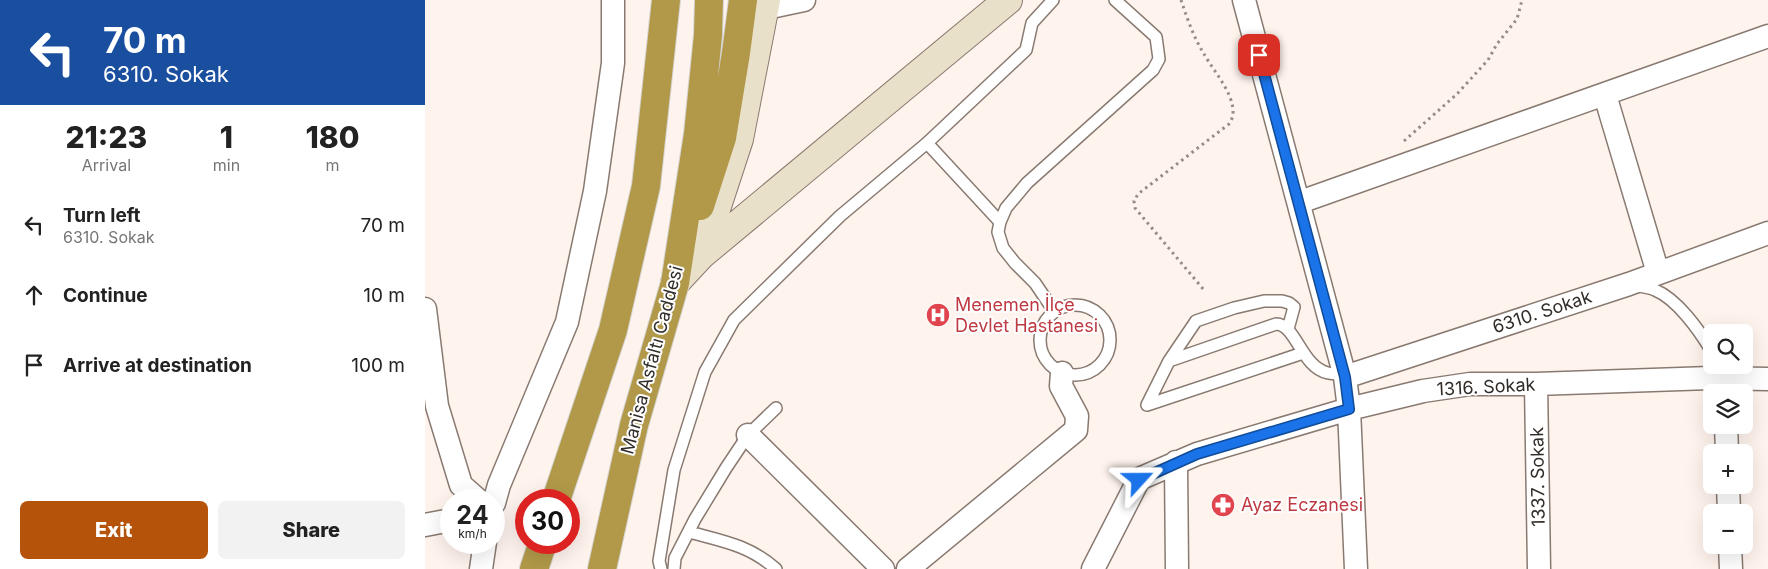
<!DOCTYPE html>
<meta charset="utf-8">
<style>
body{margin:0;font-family:Inter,sans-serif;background:#f2f2f2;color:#222;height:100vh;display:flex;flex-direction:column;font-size:19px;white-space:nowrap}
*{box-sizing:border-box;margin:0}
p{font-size:16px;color:#767676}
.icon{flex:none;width:28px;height:28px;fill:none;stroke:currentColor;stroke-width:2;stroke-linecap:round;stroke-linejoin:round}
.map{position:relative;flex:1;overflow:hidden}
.sheet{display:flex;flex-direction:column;background:#fff;width:425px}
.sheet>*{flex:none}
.top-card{background:#1a4fa0;color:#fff;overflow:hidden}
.buttons{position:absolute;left:1278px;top:324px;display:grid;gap:10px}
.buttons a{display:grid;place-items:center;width:50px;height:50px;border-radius:8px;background:#fff;box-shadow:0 5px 20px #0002;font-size:25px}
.speed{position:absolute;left:15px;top:489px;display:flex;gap:10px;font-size:25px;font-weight:700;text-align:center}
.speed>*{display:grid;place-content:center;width:65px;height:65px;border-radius:50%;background:#fff;box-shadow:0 5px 20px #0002;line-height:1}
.speed small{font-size:12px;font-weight:400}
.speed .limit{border:8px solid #d22;background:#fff;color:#111}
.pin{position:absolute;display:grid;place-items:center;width:42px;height:42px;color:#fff;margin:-21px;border-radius:10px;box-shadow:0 2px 8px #0006}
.me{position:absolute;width:55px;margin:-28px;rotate:66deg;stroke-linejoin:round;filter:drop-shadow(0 0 4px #0008)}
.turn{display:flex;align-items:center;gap:18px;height:105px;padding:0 20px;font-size:22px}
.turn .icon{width:65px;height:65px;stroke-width:2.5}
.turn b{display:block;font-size:35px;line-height:42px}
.eta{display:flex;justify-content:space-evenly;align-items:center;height:85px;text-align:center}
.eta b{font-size:30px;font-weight:800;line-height:35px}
.primary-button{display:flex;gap:10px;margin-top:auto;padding:10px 20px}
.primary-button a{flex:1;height:58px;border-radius:8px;background:#b45309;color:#fff;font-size:20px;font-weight:800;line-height:58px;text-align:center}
.primary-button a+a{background:#f2f2f2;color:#222}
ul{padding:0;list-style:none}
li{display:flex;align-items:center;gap:15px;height:70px;padding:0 20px}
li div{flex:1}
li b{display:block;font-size:19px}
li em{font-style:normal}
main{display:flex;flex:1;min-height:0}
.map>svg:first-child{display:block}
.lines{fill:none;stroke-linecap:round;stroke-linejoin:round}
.lane-casing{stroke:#897a71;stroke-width:14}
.street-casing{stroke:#897a71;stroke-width:25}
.secondary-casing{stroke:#897a71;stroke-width:30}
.highway-casing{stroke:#d6d5d4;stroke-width:30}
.path{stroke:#948c87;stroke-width:3;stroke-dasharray:2.5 4;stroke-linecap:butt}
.lane{stroke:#fff;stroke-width:11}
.street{stroke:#fff;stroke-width:22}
.secondary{stroke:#e8e0c8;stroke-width:28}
.highway{stroke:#b29949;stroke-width:28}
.route-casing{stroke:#114b97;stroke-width:12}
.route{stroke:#1a73e8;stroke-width:9}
.labels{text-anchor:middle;stroke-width:4;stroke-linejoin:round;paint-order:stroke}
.health-label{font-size:18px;fill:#be3a42;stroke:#fff;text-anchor:start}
.street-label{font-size:18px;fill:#322c28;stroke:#fff}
</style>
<main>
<section class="sheet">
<div class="top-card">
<div class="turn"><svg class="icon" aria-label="left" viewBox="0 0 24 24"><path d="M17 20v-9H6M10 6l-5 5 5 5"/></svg><div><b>70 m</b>6310. Sokak</div></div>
</div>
<div class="eta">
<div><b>21:23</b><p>Arrival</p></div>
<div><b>1</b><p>min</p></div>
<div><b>180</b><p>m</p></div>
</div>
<ul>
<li><svg class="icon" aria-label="left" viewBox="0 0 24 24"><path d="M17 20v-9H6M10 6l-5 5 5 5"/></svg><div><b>Turn left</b><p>6310. Sokak</p></div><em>70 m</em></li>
<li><svg class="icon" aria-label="ahead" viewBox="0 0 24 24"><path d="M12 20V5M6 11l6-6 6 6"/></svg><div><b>Continue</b></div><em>10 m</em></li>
<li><svg class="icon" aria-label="arrive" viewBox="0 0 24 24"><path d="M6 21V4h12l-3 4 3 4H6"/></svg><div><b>Arrive at destination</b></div><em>100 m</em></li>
</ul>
<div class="primary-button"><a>Exit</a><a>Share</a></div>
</section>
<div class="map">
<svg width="1343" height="569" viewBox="0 0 1343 569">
<rect width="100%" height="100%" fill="#fef3ed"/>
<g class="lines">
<g class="lane-casing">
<path id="lane" d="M575 222 502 143 601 50 607 23 628 0
M1210 285C1217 287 1224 287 1230 290 1252 299 1274 330 1286 350
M615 340a35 35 0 1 1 70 0a35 35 0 1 1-70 0Z
M629 311 610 283 590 263 578 248 573 232 575 222 581 208 602 183 728 70 734 59 731 37 690 0
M863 329 869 307 864 303 857 301H839L809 308 771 321 744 361 722 405 878 353
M744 361 851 324C871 324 876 367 903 373 908 374 914 374 919 373
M264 532C297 541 324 545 351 569
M236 569 234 561 249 470 280 372 309 320 415 216 502 143
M249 569 250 558 270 519 301 468 323 435 351 408"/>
</g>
<g class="street-casing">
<path id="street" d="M819 0 920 377
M341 8 379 0
M1180 95 1233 273
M875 202 1343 36
M0 309 12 406 36 485 53 500
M1111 384 1114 569
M1301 425 1302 452
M323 435 458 569
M751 462 752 569
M1303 485 1304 512
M69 503 74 485 142 322 170 191 188 63V0
M0 525 26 520
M1305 545 1306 569
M56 569 60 542
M483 569 651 430 652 416 636 386 637 373
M668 569 714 479 772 454 924 409 998 391 1045 384H1111L1285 378 1343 379
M931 569 924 409 920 377 1204 284 1343 233"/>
</g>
<g class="secondary-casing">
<path id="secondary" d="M276 255 314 139 341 0
M250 283 276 255 583 0"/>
</g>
<g class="highway-casing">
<path id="highway" d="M275 206 297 138 311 53 318 0
M131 500 188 330 221 186 241 0
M109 569 118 542
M177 569 209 425 250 283 273 134 283 35 284 0"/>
</g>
<path class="path" d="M756 0C762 18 769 38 779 54 788 71 819 104 804 124L713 194 709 201 710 208 779 290
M979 141 1032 94 1063 60 1072 44 1092 19 1097 0"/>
<use href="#lane" class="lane"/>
<use href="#street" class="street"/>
<use href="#secondary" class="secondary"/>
<use href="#highway" class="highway"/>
</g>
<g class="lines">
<g class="route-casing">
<path id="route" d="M714 480 772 454 924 409 920 377 834 55"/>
</g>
<use href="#route" class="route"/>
</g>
<defs>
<g id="hospital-disc" transform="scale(1.25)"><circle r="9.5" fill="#e0444e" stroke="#fff"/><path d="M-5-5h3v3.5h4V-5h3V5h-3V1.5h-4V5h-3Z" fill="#fff"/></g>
<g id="pharmacy-disc" transform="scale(1.25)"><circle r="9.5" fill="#e0444e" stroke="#fff"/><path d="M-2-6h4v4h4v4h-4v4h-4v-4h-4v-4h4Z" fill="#fff"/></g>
</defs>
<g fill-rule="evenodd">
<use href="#hospital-disc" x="513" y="315"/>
<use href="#pharmacy-disc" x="798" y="505"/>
</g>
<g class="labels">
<g class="health-label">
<text x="530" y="311">Menemen İlçe<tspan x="530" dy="21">Devlet Hastanesi</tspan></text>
<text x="816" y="511">Ayaz Eczanesi</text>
</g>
<g class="street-label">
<text transform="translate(1117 312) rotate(-18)" y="6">6310. Sokak</text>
<text transform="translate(227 360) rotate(-75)" y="6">Manisa Asfaltı Caddesi</text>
<text transform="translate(1061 387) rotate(-3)" y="6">1316. Sokak</text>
<text transform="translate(1113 477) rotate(-91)" y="6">1337. Sokak</text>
</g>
</g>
</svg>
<div class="buttons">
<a><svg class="icon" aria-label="search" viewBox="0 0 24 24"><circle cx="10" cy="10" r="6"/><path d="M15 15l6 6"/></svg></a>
<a><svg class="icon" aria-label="layers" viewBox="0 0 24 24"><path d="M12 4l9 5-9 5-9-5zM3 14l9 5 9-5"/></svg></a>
<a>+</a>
<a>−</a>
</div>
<div class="speed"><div>24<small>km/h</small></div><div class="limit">30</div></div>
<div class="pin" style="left:834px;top:55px;background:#d93025"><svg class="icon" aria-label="arrive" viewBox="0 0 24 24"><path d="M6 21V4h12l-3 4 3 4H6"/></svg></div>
<svg class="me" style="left:714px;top:480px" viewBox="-20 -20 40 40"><path d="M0-17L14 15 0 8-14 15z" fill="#1a73e8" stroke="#fff" stroke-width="4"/></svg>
</div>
</main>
